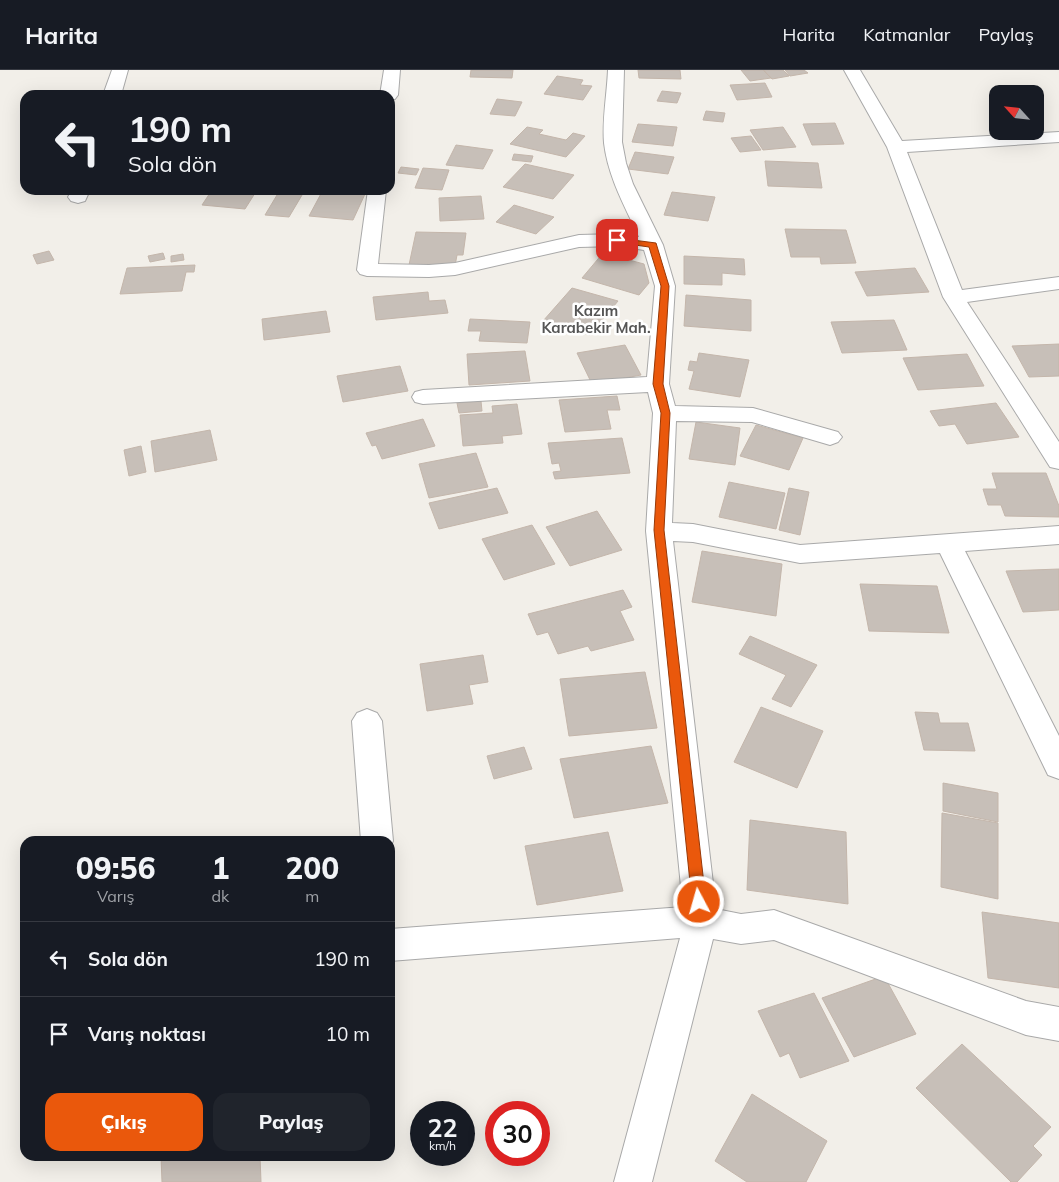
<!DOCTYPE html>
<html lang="tr">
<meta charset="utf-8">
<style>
body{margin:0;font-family:Mulish,sans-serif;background:#20242c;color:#f1f3f6;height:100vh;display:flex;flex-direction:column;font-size:19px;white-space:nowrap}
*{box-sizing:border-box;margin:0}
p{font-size:16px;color:#9ea1a6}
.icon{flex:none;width:28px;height:28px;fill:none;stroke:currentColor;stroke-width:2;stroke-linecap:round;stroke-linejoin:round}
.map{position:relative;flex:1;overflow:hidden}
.drawer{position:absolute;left:20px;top:766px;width:375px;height:325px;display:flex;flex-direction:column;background:#171b24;border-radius:15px;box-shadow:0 5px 20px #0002}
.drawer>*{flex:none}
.top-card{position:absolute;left:20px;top:20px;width:375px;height:105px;border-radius:15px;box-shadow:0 5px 20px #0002;background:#171b24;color:#f1f3f6;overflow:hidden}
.needle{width:32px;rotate:297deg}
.buttons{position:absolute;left:989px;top:15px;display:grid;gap:10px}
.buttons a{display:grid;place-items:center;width:55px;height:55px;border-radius:10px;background:#171b24;box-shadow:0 5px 20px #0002;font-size:25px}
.speed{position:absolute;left:410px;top:1031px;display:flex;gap:10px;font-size:25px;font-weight:700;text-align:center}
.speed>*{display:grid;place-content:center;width:65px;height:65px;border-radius:50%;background:#171b24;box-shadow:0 5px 20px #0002;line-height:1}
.speed small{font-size:12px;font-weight:400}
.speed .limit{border:8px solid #d22;background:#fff;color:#111}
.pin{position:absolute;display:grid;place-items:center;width:42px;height:42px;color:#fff;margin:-21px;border-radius:10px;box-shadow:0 2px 8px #0006}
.me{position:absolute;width:55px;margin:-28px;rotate:354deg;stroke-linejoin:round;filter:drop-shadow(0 0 4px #0008)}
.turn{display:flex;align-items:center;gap:18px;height:105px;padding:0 25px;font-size:22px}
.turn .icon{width:65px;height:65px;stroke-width:2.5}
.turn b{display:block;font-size:35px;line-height:42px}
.eta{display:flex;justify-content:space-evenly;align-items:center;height:85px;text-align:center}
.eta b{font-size:30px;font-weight:800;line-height:35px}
.button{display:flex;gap:10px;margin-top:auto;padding:10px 25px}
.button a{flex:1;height:58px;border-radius:15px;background:#ea580c;color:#fff;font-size:20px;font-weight:800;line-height:58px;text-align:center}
.button a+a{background:#20242c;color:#f1f3f6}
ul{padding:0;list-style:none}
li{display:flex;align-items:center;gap:15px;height:75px;padding:0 25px;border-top:1px solid #363941}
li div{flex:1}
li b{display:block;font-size:19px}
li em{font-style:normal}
header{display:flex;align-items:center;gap:30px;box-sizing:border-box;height:70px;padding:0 25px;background:#171b24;border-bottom:1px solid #363941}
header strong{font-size:24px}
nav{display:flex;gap:28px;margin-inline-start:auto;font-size:18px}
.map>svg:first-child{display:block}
.building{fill:#c7bfb8;stroke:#c4b6ab}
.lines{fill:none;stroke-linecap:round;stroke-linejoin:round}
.street-casing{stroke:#a9a9a9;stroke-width:2}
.street{fill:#fff;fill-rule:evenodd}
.route{fill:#ea580c;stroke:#983908}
.labels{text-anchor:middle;stroke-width:5;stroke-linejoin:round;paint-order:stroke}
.far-district-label{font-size:15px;font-weight:bold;fill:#555;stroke:#fff}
</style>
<header>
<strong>Harita</strong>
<nav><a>Harita</a><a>Katmanlar</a><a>Paylaş</a></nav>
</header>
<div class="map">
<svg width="1059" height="1112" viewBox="0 0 1059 1112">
<rect width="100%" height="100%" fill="#f2efe9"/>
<path class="building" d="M471 0H513L512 8 470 7Z
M638 0H680L681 9 639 8Z
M741 0H763L771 8 750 11Z
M764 0H783L789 6 772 9Z
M785 0H804L808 3 790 6Z
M557 6 583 10 580 15 592 16 583 30 544 24Z
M765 13 772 27 737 30 730 15Z
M662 21 681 23 677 33 657 31Z
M497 29 522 32 515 46 490 44Z
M706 41 725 43 723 52 703 50Z
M835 53 844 74 812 75 803 54Z
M638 54 677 57 673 76 632 72Z
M527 57 543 60 539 64 566 70 573 63 585 66 566 87 510 74Z
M783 57 796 77 763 80 750 60Z
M751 66 761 80 740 82 731 68Z
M456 75 493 80 483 99 446 95Z
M635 82 674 87 668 104 628 99Z
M514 84 533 86 531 92 512 90Z
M765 91 818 93 822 118 768 116Z
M525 94 574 105 553 129 503 117Z
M401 97 419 99 416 105 398 103Z
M423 98 449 100 442 120 415 118Z
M212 120H257L245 139 202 135Z
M280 120H305L289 147 265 145Z
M323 120 365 124 353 150 309 146Z
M672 122 715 127 708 151 664 145Z
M481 126 484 149 440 151 439 128Z
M514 135 554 147 536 164 496 152Z
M785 159 846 160 856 193 821 194 820 187H791Z
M416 162 466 163 463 185H457L455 196 409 195Z
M49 181 54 190 37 194 33 185Z
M163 183 165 189 150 192 148 186Z
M603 183 644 194 649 213 639 225 582 208Z
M183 184 184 190 171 192V186Z
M684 186 744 189 745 205 722 203V215L684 214Z
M195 195 194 202H186L182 221 120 224 127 198Z
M915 198 929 222 867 226 855 202Z
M572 218 618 231 590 265 543 251Z
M428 222 429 231 445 230 448 243 376 250 373 227Z
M686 225 751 230V261L684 256Z
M326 241 330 262 264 270 262 249Z
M470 249 530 252 527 273 479 271 481 261H468Z
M894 250 907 280 842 283 831 252Z
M1059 274V306L1029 307 1012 276Z
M625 275 641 305 592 314 577 283Z
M525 281 530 311 469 315 467 284Z
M699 283 749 290 740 327 689 319 694 301 688 300 690 291 697 292Z
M967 284 984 316 918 320 903 288Z
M400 296 408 321 343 332 337 306Z
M617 326 620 340H607L611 359 565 362 559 330Z
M481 331 482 341 459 343 457 333Z
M996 333 1019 367 967 374 955 354 939 356 930 341Z
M517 334 522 364 502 366 503 373 463 376 460 345 493 343 492 336Z
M423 349 435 376 382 389 376 375 372 376 366 363Z
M696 352 740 358 735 395 689 389Z
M756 355 803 368 789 400 740 386Z
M210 360 217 390 155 402 151 371Z
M622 368 630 403 555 409 553 402 561 401 559 393 552 394 548 373Z
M141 376 146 402 129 406 124 380Z
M476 383 488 417 429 428 419 394Z
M992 403H1046L1059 436V447L1005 446 1001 435H988L983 419H997Z
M729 412 785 423 776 459 719 447Z
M497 418 508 443 439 459 429 433Z
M789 418 809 422 800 465 779 460Z
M597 441 622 480 570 496 546 457Z
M532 455 555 494 504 510 482 469Z
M702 481 782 494 776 546 692 532Z
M1059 499V540L1023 542 1006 501Z
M860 514 937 516 949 563 869 561Z
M623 520 632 537 620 541 634 570 591 581 588 576 558 584 548 562 537 565 528 544Z
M750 566 817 595 791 637 772 629 786 605 739 584Z
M483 585 488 612 469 615 473 634 427 641 420 594Z
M645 602 657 658 569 666 560 609Z
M761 637 823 661 797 718 734 692Z
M915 642 938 643 940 653H968L975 681 924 680Z
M651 676 668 733 574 748 560 689Z
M524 677 532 699 494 709 487 686Z
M943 713 998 723V752L943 741Z
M942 743 998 753V829L941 817Z
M750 750 846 762 848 834 747 820Z
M608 762 623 821 537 835 525 776Z
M982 842 1059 853V918L988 908Z
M884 906 916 964 854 987 822 928Z
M814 923 849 991 800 1008 789 983 780 987 758 941Z
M962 974 1051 1057 1033 1076 1042 1085 1017 1112H1011L916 1018Z
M752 1024 827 1071 806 1112H747L715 1091Z
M161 1086H260L261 1112H162Z"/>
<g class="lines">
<g class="street-casing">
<path id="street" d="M112 0H128L121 25H103Z
M384 0H400L398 25 395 29 390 30V25H380Z
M608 0H624L622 72 626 93 633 114 663 175 675 216 669 314 675 336 753 338 838 362 842 367 838 372 830 375 752 352 676 351 672 453 693 454 800 475 1059 456V474L965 481 1059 666V709L1048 705 940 483 800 493 693 472 673 471 716 839 741 844 774 840 1026 931 1059 937V971L1026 965 774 870 741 874 713 869 652 1112H614L680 868 390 891V859L683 837 646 461 653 343 648 322 423 334 415 332 412 327 415 322 423 320 647 307 655 216 644 180 617 176 579 177 455 205 429 207 367 206 360 204 357 200 368 120H386L378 194 429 195 455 193 579 165 617 164 639 167C625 137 608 107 604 73 602 50 607 24 608 0Z
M844 0H860L902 71 1059 62V72L907 82 962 220 1059 207V219L967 232 1059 372V399L1050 397 943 227 887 77Z
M72 120H90L85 131 78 133 71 131 68 127Z
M367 639 377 643 382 651 393 771 390 777V771H361L352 651 357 643Z"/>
</g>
<use href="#street" class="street"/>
</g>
<path class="route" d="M617 168 656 173 669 216 663 314 670 343 664 460 706 832 704 836 699 838 694 836 692 832 654 460 661 343 653 314 661 216 649 177 614 172 613 170Z"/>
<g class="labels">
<g class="far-district-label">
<text x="596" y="246">Kazım<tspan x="596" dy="17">Karabekir Mah.</tspan></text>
</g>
</g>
</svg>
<div class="buttons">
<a><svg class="needle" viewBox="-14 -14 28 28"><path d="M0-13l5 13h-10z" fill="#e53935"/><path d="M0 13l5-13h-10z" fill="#9ea1a6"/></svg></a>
</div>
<div class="speed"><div>22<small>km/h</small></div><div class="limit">30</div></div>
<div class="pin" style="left:617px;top:170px;background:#d93025"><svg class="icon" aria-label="arrive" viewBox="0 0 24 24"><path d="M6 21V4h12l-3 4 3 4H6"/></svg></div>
<svg class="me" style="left:699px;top:832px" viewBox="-20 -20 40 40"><circle r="17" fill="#ea580c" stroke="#fff" stroke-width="3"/><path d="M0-11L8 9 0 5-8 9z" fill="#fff"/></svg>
<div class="top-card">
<div class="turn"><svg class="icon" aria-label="left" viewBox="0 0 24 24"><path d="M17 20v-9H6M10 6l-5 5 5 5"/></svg><div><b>190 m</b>Sola dön</div></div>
</div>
<section class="drawer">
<div class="eta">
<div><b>09:56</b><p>Varış</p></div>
<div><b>1</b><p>dk</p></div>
<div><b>200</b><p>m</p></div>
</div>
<ul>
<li><svg class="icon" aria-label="left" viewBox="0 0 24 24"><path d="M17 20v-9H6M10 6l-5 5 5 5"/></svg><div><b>Sola dön</b></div><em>190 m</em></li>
<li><svg class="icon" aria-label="arrive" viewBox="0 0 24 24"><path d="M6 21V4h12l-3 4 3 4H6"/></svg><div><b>Varış noktası</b></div><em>10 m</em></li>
</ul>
<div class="button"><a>Çıkış</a><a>Paylaş</a></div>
</section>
</div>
